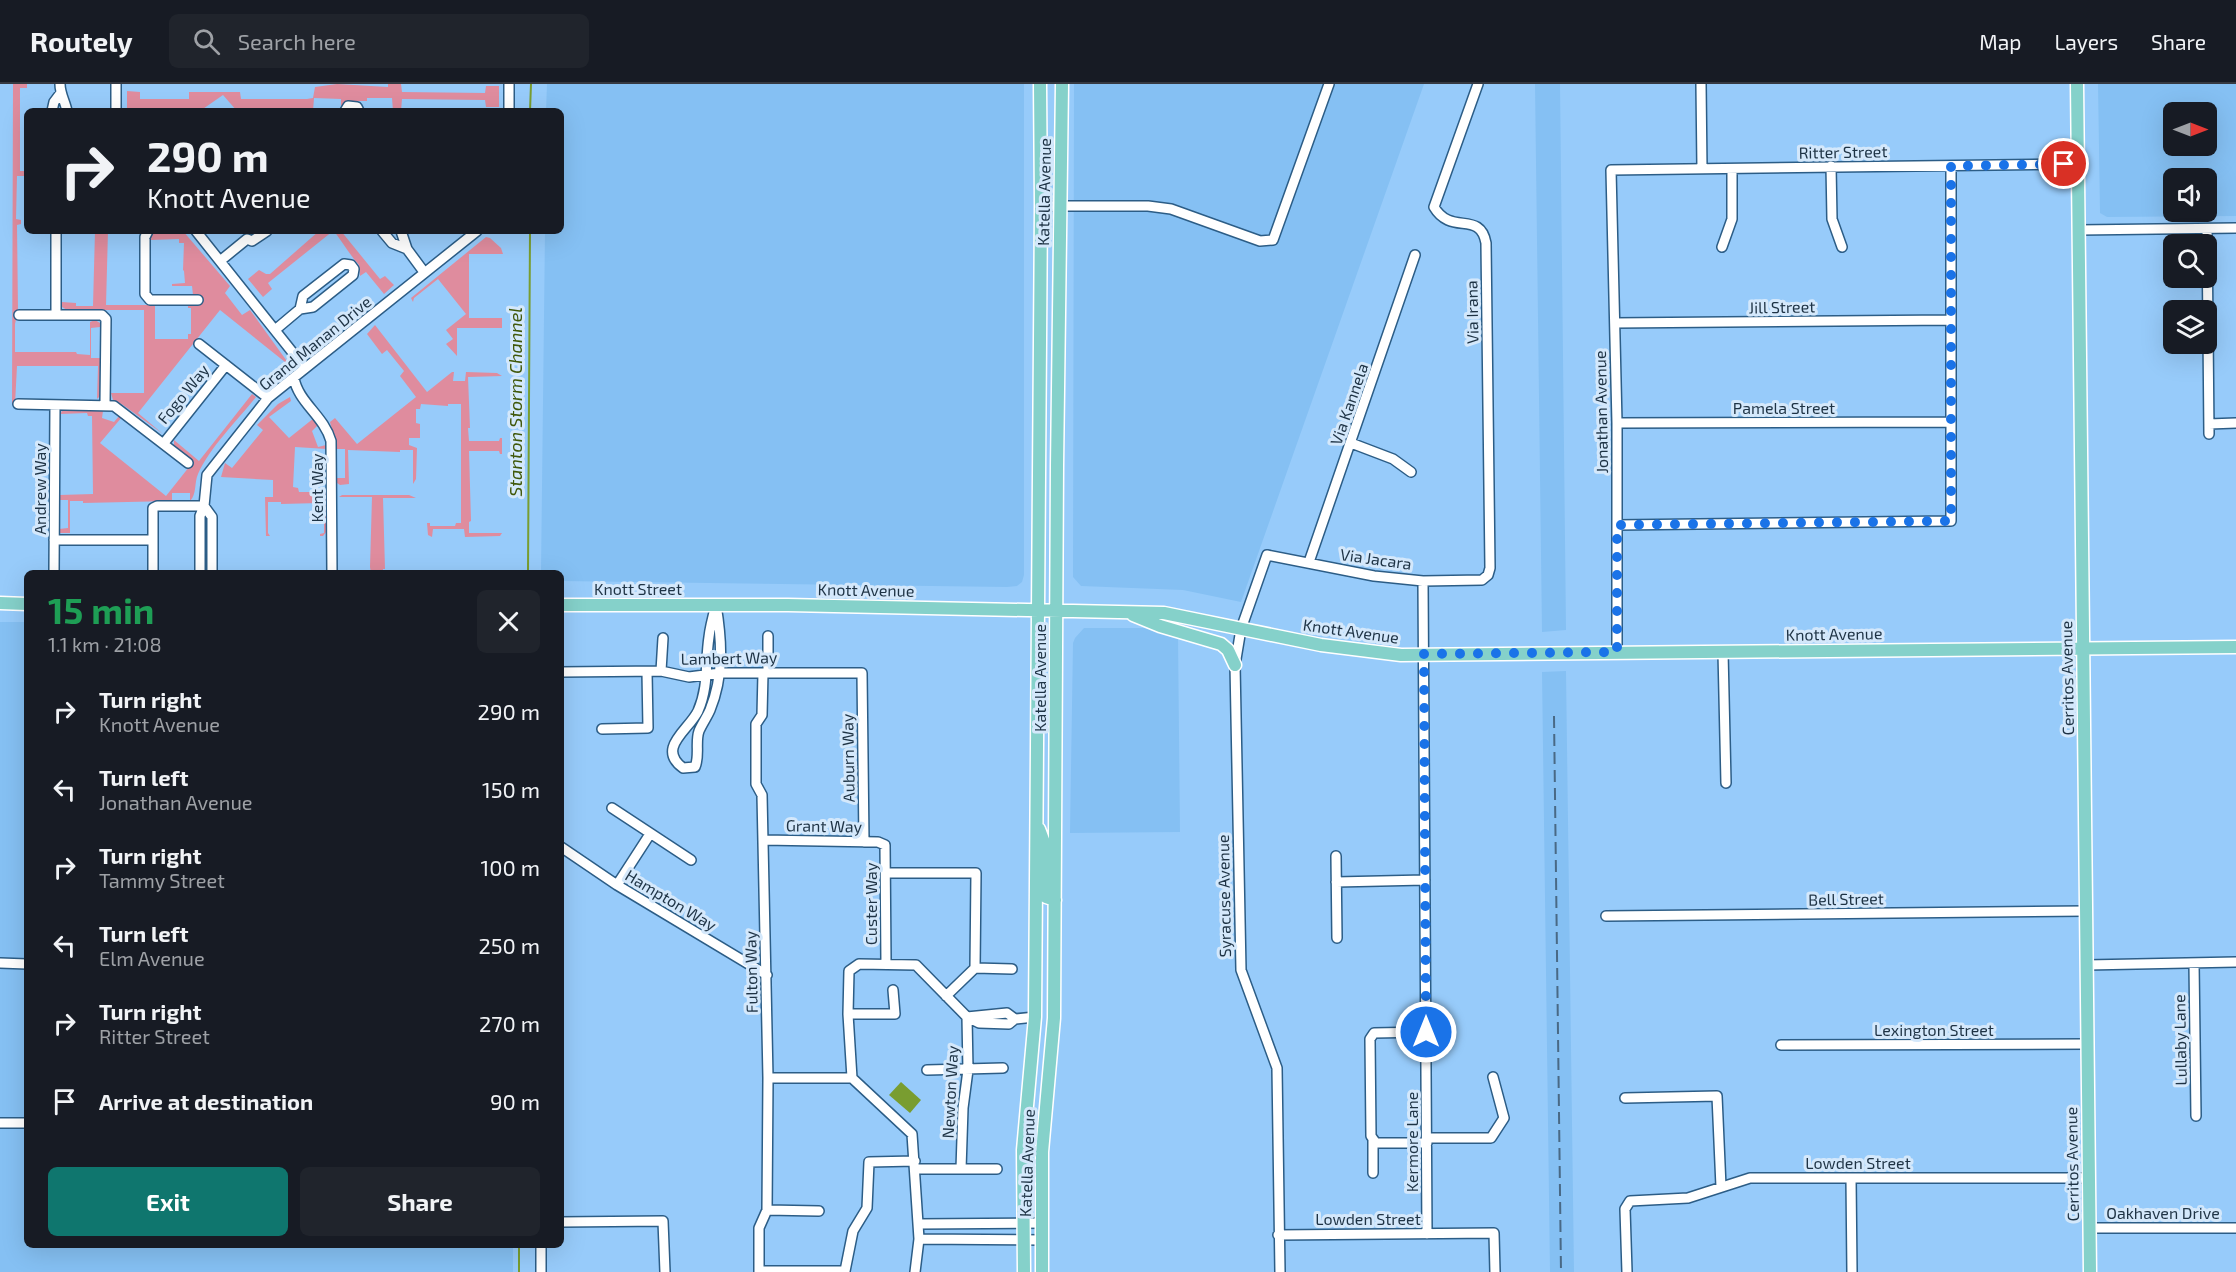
<!DOCTYPE html>
<meta charset="utf-8">
<style>
body{margin:0;font-family:"Exo 2",sans-serif;background:#20242c;color:#f1f3f6;height:100vh;display:flex;flex-direction:column;font-size:22px;white-space:nowrap}
*{box-sizing:border-box;margin:0}
p{font-size:20px;color:#9ea1a6}
.icon{flex:none;width:33px;height:33px;fill:none;stroke:currentColor;stroke-width:2;stroke-linecap:round;stroke-linejoin:round}
.map{position:relative;flex:1;overflow:hidden}
.details{position:absolute;left:24px;top:486px;width:540px;height:678px;display:flex;flex-direction:column;background:#171b24;border-radius:9px;box-shadow:0 6px 24px #0002}
.details>*{flex:none}
.banner{position:absolute;left:24px;top:24px;width:540px;height:126px;border-radius:9px;box-shadow:0 6px 24px #0002;background:#171b24;color:#f1f3f6;overflow:hidden}
.needle{width:39px;rotate:90deg}
.controls{position:absolute;left:2163px;top:18px;display:grid;gap:12px}
.controls a{display:grid;place-items:center;width:54px;height:54px;border-radius:9px;background:#171b24;box-shadow:0 6px 24px #0002;font-size:30px}
.pin{position:absolute;display:grid;place-items:center;width:51px;height:51px;color:#fff;margin:-26px;border:3px solid #fff;border-radius:50%;box-shadow:0 2px 6px #0007}
.me{position:absolute;width:66px;margin:-33px;rotate:0deg;stroke-linejoin:round;filter:drop-shadow(0 0 4px #0008)}
.turn{display:flex;align-items:center;gap:21px;height:126px;padding:0 24px;font-size:27px}
.turn .icon{width:78px;height:78px;stroke-width:2.5}
.turn b{display:block;font-size:42px;line-height:51px}
.round{display:grid;place-items:center;flex:none;width:63px;height:63px;border-radius:9px;background:#20242c}
.head{display:flex;align-items:center;justify-content:space-between;height:102px;padding:0 24px}
h1{font-size:36px;font-weight:700;line-height:45px;color:#1e9e55}
.action{display:flex;gap:12px;margin-top:auto;padding:12px 24px}
.action a{flex:1;height:69px;border-radius:9px;background:#0f766e;color:#fff;font-size:24px;font-weight:700;line-height:69px;text-align:center}
.action a+a{background:#20242c;color:#f1f3f6}
ul{padding:0;list-style:none}
li{display:flex;align-items:center;gap:18px;height:78px;padding:0 24px}
li div{flex:1}
li b{display:block;font-size:22px}
li em{font-style:normal}
header{display:flex;align-items:center;gap:36px;box-sizing:border-box;height:84px;padding:0 30px;background:#171b24;border-bottom:2px solid #363941}
header strong{font-size:28px}
nav{display:flex;gap:33px;margin-inline-start:auto;font-size:21px}
.search{width:420px;height:54px;background:#20242c;display:flex;align-items:center;gap:15px;box-sizing:border-box;padding:0 21px;border-radius:9px;color:#9ea1a6;font-size:22px}
.map>svg:first-child{display:block}
.built{fill:#85c0f3;fill-rule:evenodd}
.green{fill:#df8c9e}
.water{fill:#799d30}
.lines{fill:none;stroke-linecap:round;stroke-linejoin:round}
.stream{stroke:#799d30;stroke-width:2}
.minor-casing{stroke:#2c5d86;stroke-width:12}
.major-casing{stroke:#fff;stroke-width:15}
.minor{stroke:#fff;stroke-width:9}
.major{stroke:#85d1ca;stroke-width:12}
.rail{stroke:#496985;stroke-width:2;stroke-dasharray:12 6;stroke-linecap:butt}
.route{stroke:#1a73e8;stroke-width:10;stroke-dasharray:0 18}
.labels{text-anchor:middle;stroke-width:6;stroke-linejoin:round;paint-order:stroke}
.street-label{font-size:16px;fill:#1e3345;stroke:#d4e8fb}
.water-label{font-size:18px;font-style:italic;fill:#40580a;stroke:#d4e8fb}
</style>
<header>
<strong>Routely</strong>
<div class="search"><svg class="icon" aria-label="search" viewBox="0 0 24 24"><circle cx="10" cy="10" r="6"/><path d="M15 15l6 6"/></svg>Search here</div>
<nav><a>Map</a><a>Layers</a><a>Share</a></nav>
</header>
<div class="map">
<svg width="2236" height="1188" viewBox="0 0 2236 1188">
<rect width="100%" height="100%" fill="#97cbfa"/>
<path class="built" d="M547 0H1024V491L1022 498 1017 502 1007 503 561 497V489H541L545 147H561V27H546Z
M1074 0H1424L1241 518 1183 506 1081 502 1073 493Z
M1535 0H1560L1566 546 1542 548Z
M2098 0H2236V132L2107 133 2100 129ZM2206 28V62H2174V28ZM2206 94V128H2174V94Z
M0 538H27V1161H513V1188H0Z
M1084 544H1144L1178 551 1180 748 1070 749 1073 559 1075 554Z
M1566 587 1574 1188H1550L1542 588Z"/>
<path class="green" d="M13 0H27V4H20V87H27V92H17L16 135 21 136V140L17 141 18 226 15 240V268H76L77 270 90 271V238L95 236 100 239V243L91 244V274H100V312L97 315 98 282H17L15 320H12Z
M337 0 388 3V0H401L402 8 485 9 486 2H499V23H486L485 16 402 15 401 27H393L392 14H367V17H347L341 22V15L314 14 313 27H237L223 11 200 27H127V7L140 8V15H189V8H240L241 15H307L313 14 315 3Z
M95 147H108L106 221H155V255H188V250H191V224H188V221H200V211H193L192 202H172V200L185 199 184 187 183 186 184 159H179V155L151 156 150 154 155 147H183L230 202 225 209 242 231 250 226 289 280 288 286 265 305 262 303H265L285 278 220 226 138 329 163 350 123 321 113 316 111 309H144V226H67L62 223V218L76 219V222H93Z
M319 147H333L268 199 272 205 263 213 248 195 259 186 266 190H270Z
M334 147H341L380 195 385 192 394 201 384 210 366 188 360 192 359 181C350 171 343 159 334 147Z
M486 153 490 154 501 164 503 170H469V234H502V244H457V272L446 260 453 255 446 246 466 230 438 195 414 214 413 218 411 214Z
M375 241 427 308 452 288H454L453 297H465L466 288 497 289 502 292 468 293 470 344H468L469 357H499L500 354H502V370H500L499 367H469L471 437 469 438V449H502L500 452 465 453 464 445H433L432 453 428 451 427 439H430V442H455L456 439H461V320H448V322L421 320 420 325H416V339L420 340V354H409V361L417 364 416 395 413 400V366H400V368L348 366 349 400 340 401 337 399 336 394H345V365H337L330 338 335 334 357 360 416 313 400 292 404 287 387 266 382 270 367 250Z
M252 310 256 313C237 337 210 363 198 390 194 399 197 410 190 417V409H172V417L83 419V417H70V449H59V445L68 444V416H59L60 411 93 410 92 332H88L87 329 60 330 62 327H103L102 334 114 338 120 331 122 333 100 359 166 412 193 378 174 363V356L199 377Z
M290 313 291 317 269 333 289 354 314 334 318 341 312 347 318 363 326 361 327 365 295 363 293 403 298 404 299 408H324L327 406V447L323 452H320V450L324 449V424H320V419L281 420V418H268V449L270 452H266L265 413H273V396L221 393 225 379 232 384 263 346 257 341 278 320Z
M342 411H409L416 414H383L385 485H383V489H371L370 483 372 413H339Z"/>
<path class="water" d="M901 998 921 1016 910 1029 889 1011Z"/>
<g class="lines">
<path class="stream" d="M530 27 531 0
M528 489 530 147
M519 1161V1188"/>
<g class="minor-casing">
<path id="minor" d="M60 0C60 10 65 17 67 27
M116 0V27
M1701 0 1702 85
M52 27 54 18 60 10
M345 27 348 22 357 23 359 27
M509 27V0
M1831 82 1832 135 1842 163
M1041 122H1148L1171 125 1260 157 1273 156 1329 0
M2207 145 2209 350
M2079 146 2236 144
M148 147 145 153V210L150 216H198
M196 147 305 284
M382 147 392 159 407 165
M401 147 407 165 424 188
M1722 163 1732 135V85
M220 177 247 155 252 157 267 147
M19 231H102L106 235 105 320
M56 231V147
M1615 239 1951 236
M275 246 300 225 313 223 353 191 354 185 351 181 344 180 303 212 300 225
M199 260 268 314
M294 294C298 318 324 332 331 357L332 489
M18 320 114 322 188 379
M1617 339 1951 338
M2209 340 2236 339
M164 359 226 281
M1351 359 1393 375 1411 388
M204 422 212 433V489
M1617 441 1951 437V82
M54 456H153
M1309 478 1415 171
M54 489 55 321
M153 489V424L157 422H204
M200 489V432L204 422 207 391 268 314 477 147
M1423 497 1427 1150
M716 521C722 557 724 592 710 626 707 633 702 640 699 647 695 658 700 672 695 683L683 684C656 664 689 646 698 627 709 602 705 579 709 553 710 543 713 532 716 521Z
M768 552V588
M1723 568 1726 699
M1617 569V339L1611 86 2078 80
M661 587 663 554
M561 588 661 587 689 593 720 589H862L864 758
M602 645 648 644 647 588
M612 724 691 776
M763 756 878 758 885 761 886 879
M561 763 617 801 767 891
M1336 772 1337 854
M886 789H976L975 884 946 912
M1336 798 1425 796
M617 801 650 750
M1606 832 2086 827
M0 879 27 880
M2194 879 2196 1032
M2087 881 2236 878
M975 884 1012 885
M848 930H895L893 906
M967 933 1007 929 1015 935
M1426 948 1374 949 1370 955 1371 1052 1376 1059H1427
M1781 961 2087 960
M927 986 1003 984
M768 994H852
M1625 1014 1717 1012 1721 1103
M0 1039H27
M1427 1054H1491L1504 1034 1493 993
M1373 1056V1089
M916 1085H997
M961 1085 963 1024 968 986 967 933
M1851 1094 1852 1188
M767 1126 819 1127
M561 1138 663 1137 665 1188
M919 1140 1042 1139
M2089 1144H2236
M1278 1151 1494 1149 1495 1188
M919 1155 1042 1156
M759 1187H845L853 1147 867 1124 869 1078 915 1077
M541 1188V1161
M759 1188V1144L767 1126 768 994 762 711 756 700V640L762 631 763 589
M915 1188 919 1155 912 1050 852 994 848 930 849 887 859 880 916 881 967 933 979 939 1009 940 1015 935 1035 933
M1280 1188 1277 984 1241 886 1235 581 1241 545 1267 471 1374 492 1423 497 1482 496 1488 491 1490 484 1486 159C1480 126 1451 152 1434 123L1478 0
M1627 1188 1625 1125 1630 1117 1688 1114 1750 1094H2089"/>
</g>
<g class="major-casing">
<path id="major" d="M2077 0 2090 1188
M0 519 27 520
M561 521H788L1164 529 1321 561 1401 571 2236 563
M1133 531 1160 542 1221 560 1228 566 1235 581
M1039 745 1045 761 1046 813 1055 816
M1024 1188 1023 1066 1035 933 1041 122 1040 0
M1042 1188V1068L1054 934 1057 382 1062 0"/>
</g>
<use href="#minor" class="minor"/>
<use href="#major" class="major"/>
<path class="rail" d="M1554 632 1561 1188"/>
</g>
<g class="lines">
<path class="route" d="M1426 948 1424 570 1617 568V441L1951 437V82L2064 80"/>
</g>
<g class="labels">
<g class="street-label">
<text transform="translate(1843 68) rotate(-1)" y="6">Ritter Street</text>
<text transform="translate(1044 108) rotate(-89)" y="6">Katella Avenue</text>
<text transform="translate(1782 223) rotate(-1)" y="6">Jill Street</text>
<text transform="translate(1472 228) rotate(-91)" y="6">Via Irana</text>
<text transform="translate(315 259) rotate(-39)" y="6">Grand Manan Drive</text>
<text transform="translate(183 310) rotate(-51)" y="6">Fogo Way</text>
<text transform="translate(1349 320) rotate(-71)" y="6">Via Kannela</text>
<text x="1784" y="330">Pamela Street</text>
<text transform="translate(1601 328) rotate(-91)" y="6">Jonathan Avenue</text>
<text transform="translate(317 404) rotate(-90)" y="6">Kent Way</text>
<text transform="translate(40 405) rotate(-90)" y="6">Andrew Way</text>
<text transform="translate(1376 475) rotate(8)" y="6">Via Jacara</text>
<text x="638" y="511">Knott Street</text>
<text transform="translate(866 506) rotate(1)" y="6">Knott Avenue</text>
<text transform="translate(1351 547) rotate(8)" y="6">Knott Avenue</text>
<text transform="translate(1834 550) rotate(-1)" y="6">Knott Avenue</text>
<text transform="translate(729 574) rotate(-1)" y="6">Lambert Way</text>
<text transform="translate(1040 594) rotate(-90)" y="6">Katella Avenue</text>
<text transform="translate(2067 594) rotate(-91)" y="6">Cerritos Avenue</text>
<text transform="translate(848 674) rotate(-91)" y="6">Auburn Way</text>
<text transform="translate(824 742) rotate(1)" y="6">Grant Way</text>
<text transform="translate(1224 812) rotate(-91)" y="6">Syracuse Avenue</text>
<text transform="translate(1846 815) rotate(-1)" y="6">Bell Street</text>
<text transform="translate(671 816) rotate(31)" y="6">Hampton Way</text>
<text transform="translate(871 820) rotate(-90)" y="6">Custer Way</text>
<text transform="translate(751 888) rotate(-91)" y="6">Fulton Way</text>
<text x="1934" y="952">Lexington Street</text>
<text transform="translate(2180 956) rotate(-91)" y="6">Lullaby Lane</text>
<text transform="translate(950 1008) rotate(-87)" y="6">Newton Way</text>
<text transform="translate(1412 1058) rotate(-90)" y="6">Kermore Lane</text>
<text transform="translate(1027 1079) rotate(-88)" y="6">Katella Avenue</text>
<text x="1858" y="1085">Lowden Street</text>
<text transform="translate(2072 1080) rotate(-91)" y="6">Cerritos Avenue</text>
<text x="2163" y="1135">Oakhaven Drive</text>
<text x="1368" y="1141">Lowden Street</text>
</g>
<g class="water-label">
<text transform="translate(516 318) rotate(-90)" y="6">Stanton Storm Channel</text>
</g>
</g>
</svg>
<div class="controls">
<a><svg class="needle" viewBox="-14 -14 28 28"><path d="M0-13l5 13h-10z" fill="#e53935"/><path d="M0 13l5-13h-10z" fill="#9ea1a6"/></svg></a>
<a><svg class="icon" aria-label="sound" viewBox="0 0 24 24"><path d="M4 9h4l5-4v14l-5-4H4zM17 9q2 3 0 6"/></svg></a>
<a><svg class="icon" aria-label="search" viewBox="0 0 24 24"><circle cx="10" cy="10" r="6"/><path d="M15 15l6 6"/></svg></a>
<a><svg class="icon" aria-label="layers" viewBox="0 0 24 24"><path d="M12 4l9 5-9 5-9-5zM3 14l9 5 9-5"/></svg></a>
</div>
<div class="pin" style="left:2064px;top:80px;background:#d93025"><svg class="icon" aria-label="arrive" viewBox="0 0 24 24"><path d="M6 21V4h12l-3 4 3 4H6"/></svg></div>
<svg class="me" style="left:1426px;top:948px" viewBox="-20 -20 40 40"><circle r="17" fill="#1a73e8" stroke="#fff" stroke-width="3"/><path d="M0-11L8 9 0 5-8 9z" fill="#fff"/></svg>
<div class="banner">
<div class="turn"><svg class="icon" aria-label="right" viewBox="0 0 24 24"><path d="M7 20v-9h11M14 6l5 5-5 5"/></svg><div><b>290 m</b>Knott Avenue</div></div>
</div>
<section class="details">
<div class="head"><div><h1>15 min</h1><p>1.1 km · 21:08</p></div><a class="round"><svg class="icon" aria-label="close" viewBox="0 0 24 24"><path d="M6 6l12 12M18 6L6 18"/></svg></a></div>
<ul>
<li><svg class="icon" aria-label="right" viewBox="0 0 24 24"><path d="M7 20v-9h11M14 6l5 5-5 5"/></svg><div><b>Turn right</b><p>Knott Avenue</p></div><em>290 m</em></li>
<li><svg class="icon" aria-label="left" viewBox="0 0 24 24"><path d="M17 20v-9H6M10 6l-5 5 5 5"/></svg><div><b>Turn left</b><p>Jonathan Avenue</p></div><em>150 m</em></li>
<li><svg class="icon" aria-label="right" viewBox="0 0 24 24"><path d="M7 20v-9h11M14 6l5 5-5 5"/></svg><div><b>Turn right</b><p>Tammy Street</p></div><em>100 m</em></li>
<li><svg class="icon" aria-label="left" viewBox="0 0 24 24"><path d="M17 20v-9H6M10 6l-5 5 5 5"/></svg><div><b>Turn left</b><p>Elm Avenue</p></div><em>250 m</em></li>
<li><svg class="icon" aria-label="right" viewBox="0 0 24 24"><path d="M7 20v-9h11M14 6l5 5-5 5"/></svg><div><b>Turn right</b><p>Ritter Street</p></div><em>270 m</em></li>
<li><svg class="icon" aria-label="arrive" viewBox="0 0 24 24"><path d="M6 21V4h12l-3 4 3 4H6"/></svg><div><b>Arrive at destination</b></div><em>90 m</em></li>
</ul>
<div class="action"><a>Exit</a><a>Share</a></div>
</section>
</div>
